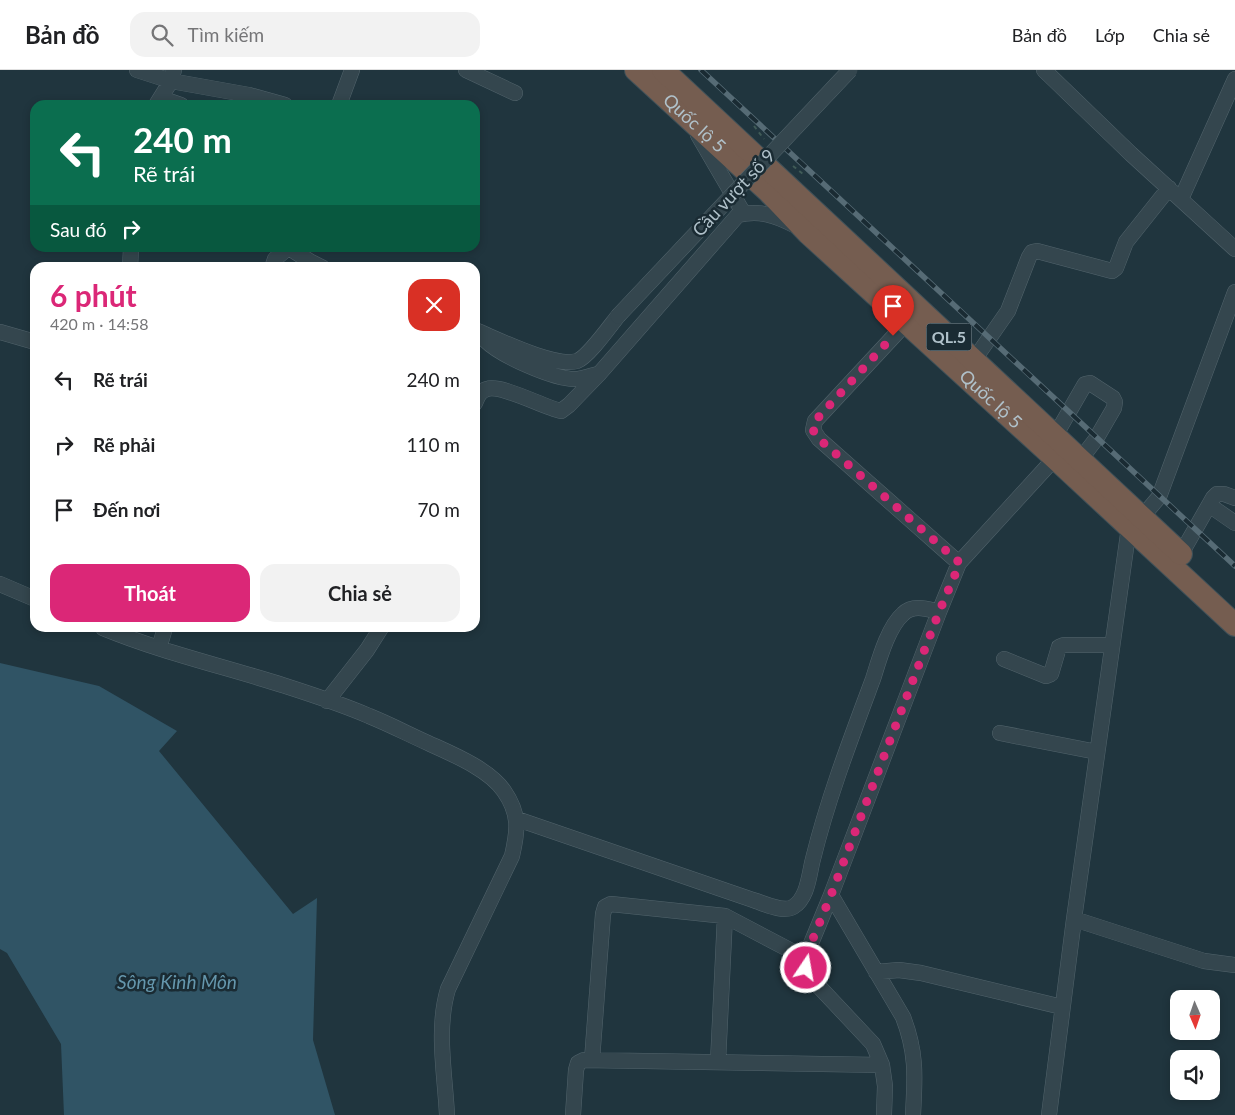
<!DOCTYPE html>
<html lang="vi">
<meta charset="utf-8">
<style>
body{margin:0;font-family:Lato,sans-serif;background:#f2f2f2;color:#202124;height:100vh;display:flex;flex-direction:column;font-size:19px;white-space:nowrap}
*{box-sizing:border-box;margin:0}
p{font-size:16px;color:#757577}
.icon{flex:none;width:28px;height:28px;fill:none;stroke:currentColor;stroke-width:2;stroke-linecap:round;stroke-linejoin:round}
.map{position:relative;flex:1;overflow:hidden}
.drawer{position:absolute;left:30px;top:192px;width:450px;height:370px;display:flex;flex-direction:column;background:#fff;border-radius:15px;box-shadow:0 2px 8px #0003}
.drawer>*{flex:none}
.hud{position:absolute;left:30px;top:30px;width:450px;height:152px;border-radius:15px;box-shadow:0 2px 8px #0003;background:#0b6e4f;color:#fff;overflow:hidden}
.needle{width:32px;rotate:178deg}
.fabs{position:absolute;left:1170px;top:920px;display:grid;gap:10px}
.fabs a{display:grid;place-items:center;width:50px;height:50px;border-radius:10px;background:#fff;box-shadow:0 2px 8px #0003;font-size:25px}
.pin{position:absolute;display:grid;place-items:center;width:42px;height:42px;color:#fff;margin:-51px -21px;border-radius:50% 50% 50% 0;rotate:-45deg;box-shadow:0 0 5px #0007}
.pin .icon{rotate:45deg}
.me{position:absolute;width:55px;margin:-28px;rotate:12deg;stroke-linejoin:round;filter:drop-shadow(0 0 4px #0008)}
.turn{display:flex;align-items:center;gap:18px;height:105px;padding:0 20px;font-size:22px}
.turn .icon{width:65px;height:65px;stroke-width:2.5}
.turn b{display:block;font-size:35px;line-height:42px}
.then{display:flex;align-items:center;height:48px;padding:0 20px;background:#0003;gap:10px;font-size:19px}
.round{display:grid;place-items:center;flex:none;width:52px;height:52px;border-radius:15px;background:#f2f2f2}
.summary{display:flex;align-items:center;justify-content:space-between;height:85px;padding:0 20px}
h1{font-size:30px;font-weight:700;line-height:38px;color:#db2777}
.cta{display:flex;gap:10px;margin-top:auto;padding:10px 20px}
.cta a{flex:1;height:58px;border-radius:15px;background:#db2777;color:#fff;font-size:20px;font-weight:700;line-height:58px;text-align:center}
.cta a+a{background:#f2f2f2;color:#202124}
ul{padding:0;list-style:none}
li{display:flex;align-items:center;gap:15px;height:65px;padding:0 20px}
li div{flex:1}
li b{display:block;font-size:19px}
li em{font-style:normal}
header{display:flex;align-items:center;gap:30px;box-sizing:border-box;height:70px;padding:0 25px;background:#fff;border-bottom:1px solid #e0e0e0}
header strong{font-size:24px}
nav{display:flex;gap:28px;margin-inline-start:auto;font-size:18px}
.search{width:350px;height:45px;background:#f2f2f2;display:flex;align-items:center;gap:12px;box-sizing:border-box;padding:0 18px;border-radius:15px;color:#757577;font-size:19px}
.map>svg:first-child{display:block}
.water{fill:#305465}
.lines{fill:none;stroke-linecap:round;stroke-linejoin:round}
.minor-casing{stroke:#52646c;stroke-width:16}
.highway-casing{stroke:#3f5159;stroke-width:24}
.path{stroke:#405b57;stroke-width:2;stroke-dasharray:4 4;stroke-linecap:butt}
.minor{stroke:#34464e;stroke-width:15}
.highway{stroke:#755d50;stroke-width:22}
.rail-casing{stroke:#566b75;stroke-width:5.5}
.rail{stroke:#1a2b33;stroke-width:4;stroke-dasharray:11;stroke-linecap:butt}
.minor-bridge-casing{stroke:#52646c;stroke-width:16;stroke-linecap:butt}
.minor-bridge{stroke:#34464e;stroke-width:15}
.route{stroke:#db2777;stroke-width:9;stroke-dasharray:0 16.2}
.labels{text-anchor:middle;stroke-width:5;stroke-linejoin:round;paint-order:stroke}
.shield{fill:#1a2b33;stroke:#83949d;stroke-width:1}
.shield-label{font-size:16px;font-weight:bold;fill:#b0c1ca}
.street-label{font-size:18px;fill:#b0c1ca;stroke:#1a2b33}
.water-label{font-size:19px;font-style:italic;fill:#6597ad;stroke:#1a2b33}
</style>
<header>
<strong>Bản đồ</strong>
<div class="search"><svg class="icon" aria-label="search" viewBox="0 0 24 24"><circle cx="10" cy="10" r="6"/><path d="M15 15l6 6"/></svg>Tìm kiếm</div>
<nav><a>Bản đồ</a><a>Lớp</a><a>Chia sẻ</a></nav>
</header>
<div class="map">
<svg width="1235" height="1045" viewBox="0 0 1235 1045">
<rect width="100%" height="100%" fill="#20353e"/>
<path class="water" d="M0 593 99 616 177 661 159 681 293 844 317 828 313 970 335 1045H64L61 974 7 883 0 879Z"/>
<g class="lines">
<g class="minor-casing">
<path id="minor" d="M137 0 171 11 249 25 285 35
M466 0 515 23
M1044 0 1131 84 1235 179
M161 28 181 35
M156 35 171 11 174 0
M339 35 352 0
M698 65 744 144
M1181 129 1235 9
M289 178 311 192 323 198
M130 198 131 178
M272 198 275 189 288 178
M907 252 815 351 813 360 819 369 959 493
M475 260C497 269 555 298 577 291 588 287 610 256 618 246
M0 262 35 272
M485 270C501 286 553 309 575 309 583 309 591 305 599 304
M974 290 1008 241 1029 187 1032 182 1037 181 1112 201 1116 198 1126 172 1169 118
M475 333C478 326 480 321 487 319 501 314 543 337 561 341L569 335 599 304 738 145C759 140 775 145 794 155
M1055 366 1085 314 1090 313 1113 328 1115 332 1114 338 1096 369 1080 390
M1209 435 1235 453
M1142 447 1159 427 1235 222
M1129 457 1074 849 1204 891 1235 895
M1181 484 1213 428 1217 424H1224L1235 428
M0 514 35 529
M103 558C159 581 218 595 276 613 307 623 339 633 369 646 389 654 408 664 428 673 452 684 489 699 504 721 520 744 518 760 512 786L448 919C436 959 445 1004 447 1045
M159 578 165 558
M1004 589 1046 606 1051 604 1059 577 1064 575H1112
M327 631 367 580 381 558
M1000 663 1097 682
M517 749 753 830C763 833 783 843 793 837 808 828 809 804 813 789 828 728 851 668 873 609 879 590 888 557 903 544 913 534 927 539 939 542
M831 825 805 888 806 898 810 907 873 974 882 995 885 1016 884 1045
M725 846 805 888
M876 902 899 900 921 903 1062 937
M592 990 603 844 605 837 611 834 725 846 718 992
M573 1045 576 1000 578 993 584 990 882 995
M913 1045C915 1007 917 983 903 947L831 825 939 542 959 493 1055 388
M1049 1045 1074 849"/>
</g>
<g class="highway-casing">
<g id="highway">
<path id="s1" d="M636 0 769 122 808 163 1055 388 1235 555"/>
<path d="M663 0 1181 484"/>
</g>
</g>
<path class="path" d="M754 56 764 69
M793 96 803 104"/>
<use href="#minor" class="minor"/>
<use href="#highway" class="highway"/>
<g class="rail-casing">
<path id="rail" d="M701 0 1235 496"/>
</g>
<use href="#rail" class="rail"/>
<g class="minor-bridge-casing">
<path id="minor-bridge" d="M618 246 850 0"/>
</g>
<use href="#minor-bridge" class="minor-bridge"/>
</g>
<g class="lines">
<path class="route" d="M806 898 805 888 831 825 939 542 960 493 819 369 813 360 815 351 893 266"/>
</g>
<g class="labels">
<rect class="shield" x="926.5" y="253.5" width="45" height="27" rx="4"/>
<g class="shield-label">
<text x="949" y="273">QL.5</text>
</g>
<g class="street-label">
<text dy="6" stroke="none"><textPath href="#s1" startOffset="79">Quốc lộ 5</textPath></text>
<text transform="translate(734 123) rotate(-47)" y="6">Cầu vượt số 9</text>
<text dy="6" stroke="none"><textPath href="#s1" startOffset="484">Quốc lộ 5</textPath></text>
</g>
<g class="water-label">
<text x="177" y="919">Sông Kinh Môn</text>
</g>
</g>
</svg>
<div class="fabs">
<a><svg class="needle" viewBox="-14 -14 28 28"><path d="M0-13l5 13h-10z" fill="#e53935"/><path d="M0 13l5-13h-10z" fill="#757577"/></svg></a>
<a><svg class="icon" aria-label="sound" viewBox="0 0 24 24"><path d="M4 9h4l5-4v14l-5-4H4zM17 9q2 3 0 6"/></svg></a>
</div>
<div class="pin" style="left:893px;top:266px;background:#d93025"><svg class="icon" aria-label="arrive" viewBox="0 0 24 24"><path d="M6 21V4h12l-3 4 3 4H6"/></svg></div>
<svg class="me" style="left:806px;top:898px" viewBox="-20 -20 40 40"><circle r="17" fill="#db2777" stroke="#fff" stroke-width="3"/><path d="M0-11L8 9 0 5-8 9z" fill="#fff"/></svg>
<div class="hud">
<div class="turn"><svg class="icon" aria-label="left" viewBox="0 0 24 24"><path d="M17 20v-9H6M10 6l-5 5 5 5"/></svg><div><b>240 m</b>Rẽ trái</div></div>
<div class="then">Sau đó<svg class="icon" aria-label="right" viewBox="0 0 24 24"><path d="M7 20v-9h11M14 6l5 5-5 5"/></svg></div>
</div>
<section class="drawer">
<div class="summary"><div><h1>6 phút</h1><p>420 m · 14:58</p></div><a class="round" style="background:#d93025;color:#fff"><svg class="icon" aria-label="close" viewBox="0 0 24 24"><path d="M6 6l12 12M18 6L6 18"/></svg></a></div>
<ul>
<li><svg class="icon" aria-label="left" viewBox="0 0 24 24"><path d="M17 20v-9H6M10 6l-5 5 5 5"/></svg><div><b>Rẽ trái</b></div><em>240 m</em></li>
<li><svg class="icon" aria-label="right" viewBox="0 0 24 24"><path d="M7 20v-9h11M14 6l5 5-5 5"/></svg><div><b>Rẽ phải</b></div><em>110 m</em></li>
<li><svg class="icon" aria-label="arrive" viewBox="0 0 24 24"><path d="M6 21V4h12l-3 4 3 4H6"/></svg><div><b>Đến nơi</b></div><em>70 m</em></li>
</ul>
<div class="cta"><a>Thoát</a><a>Chia sẻ</a></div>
</section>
</div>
